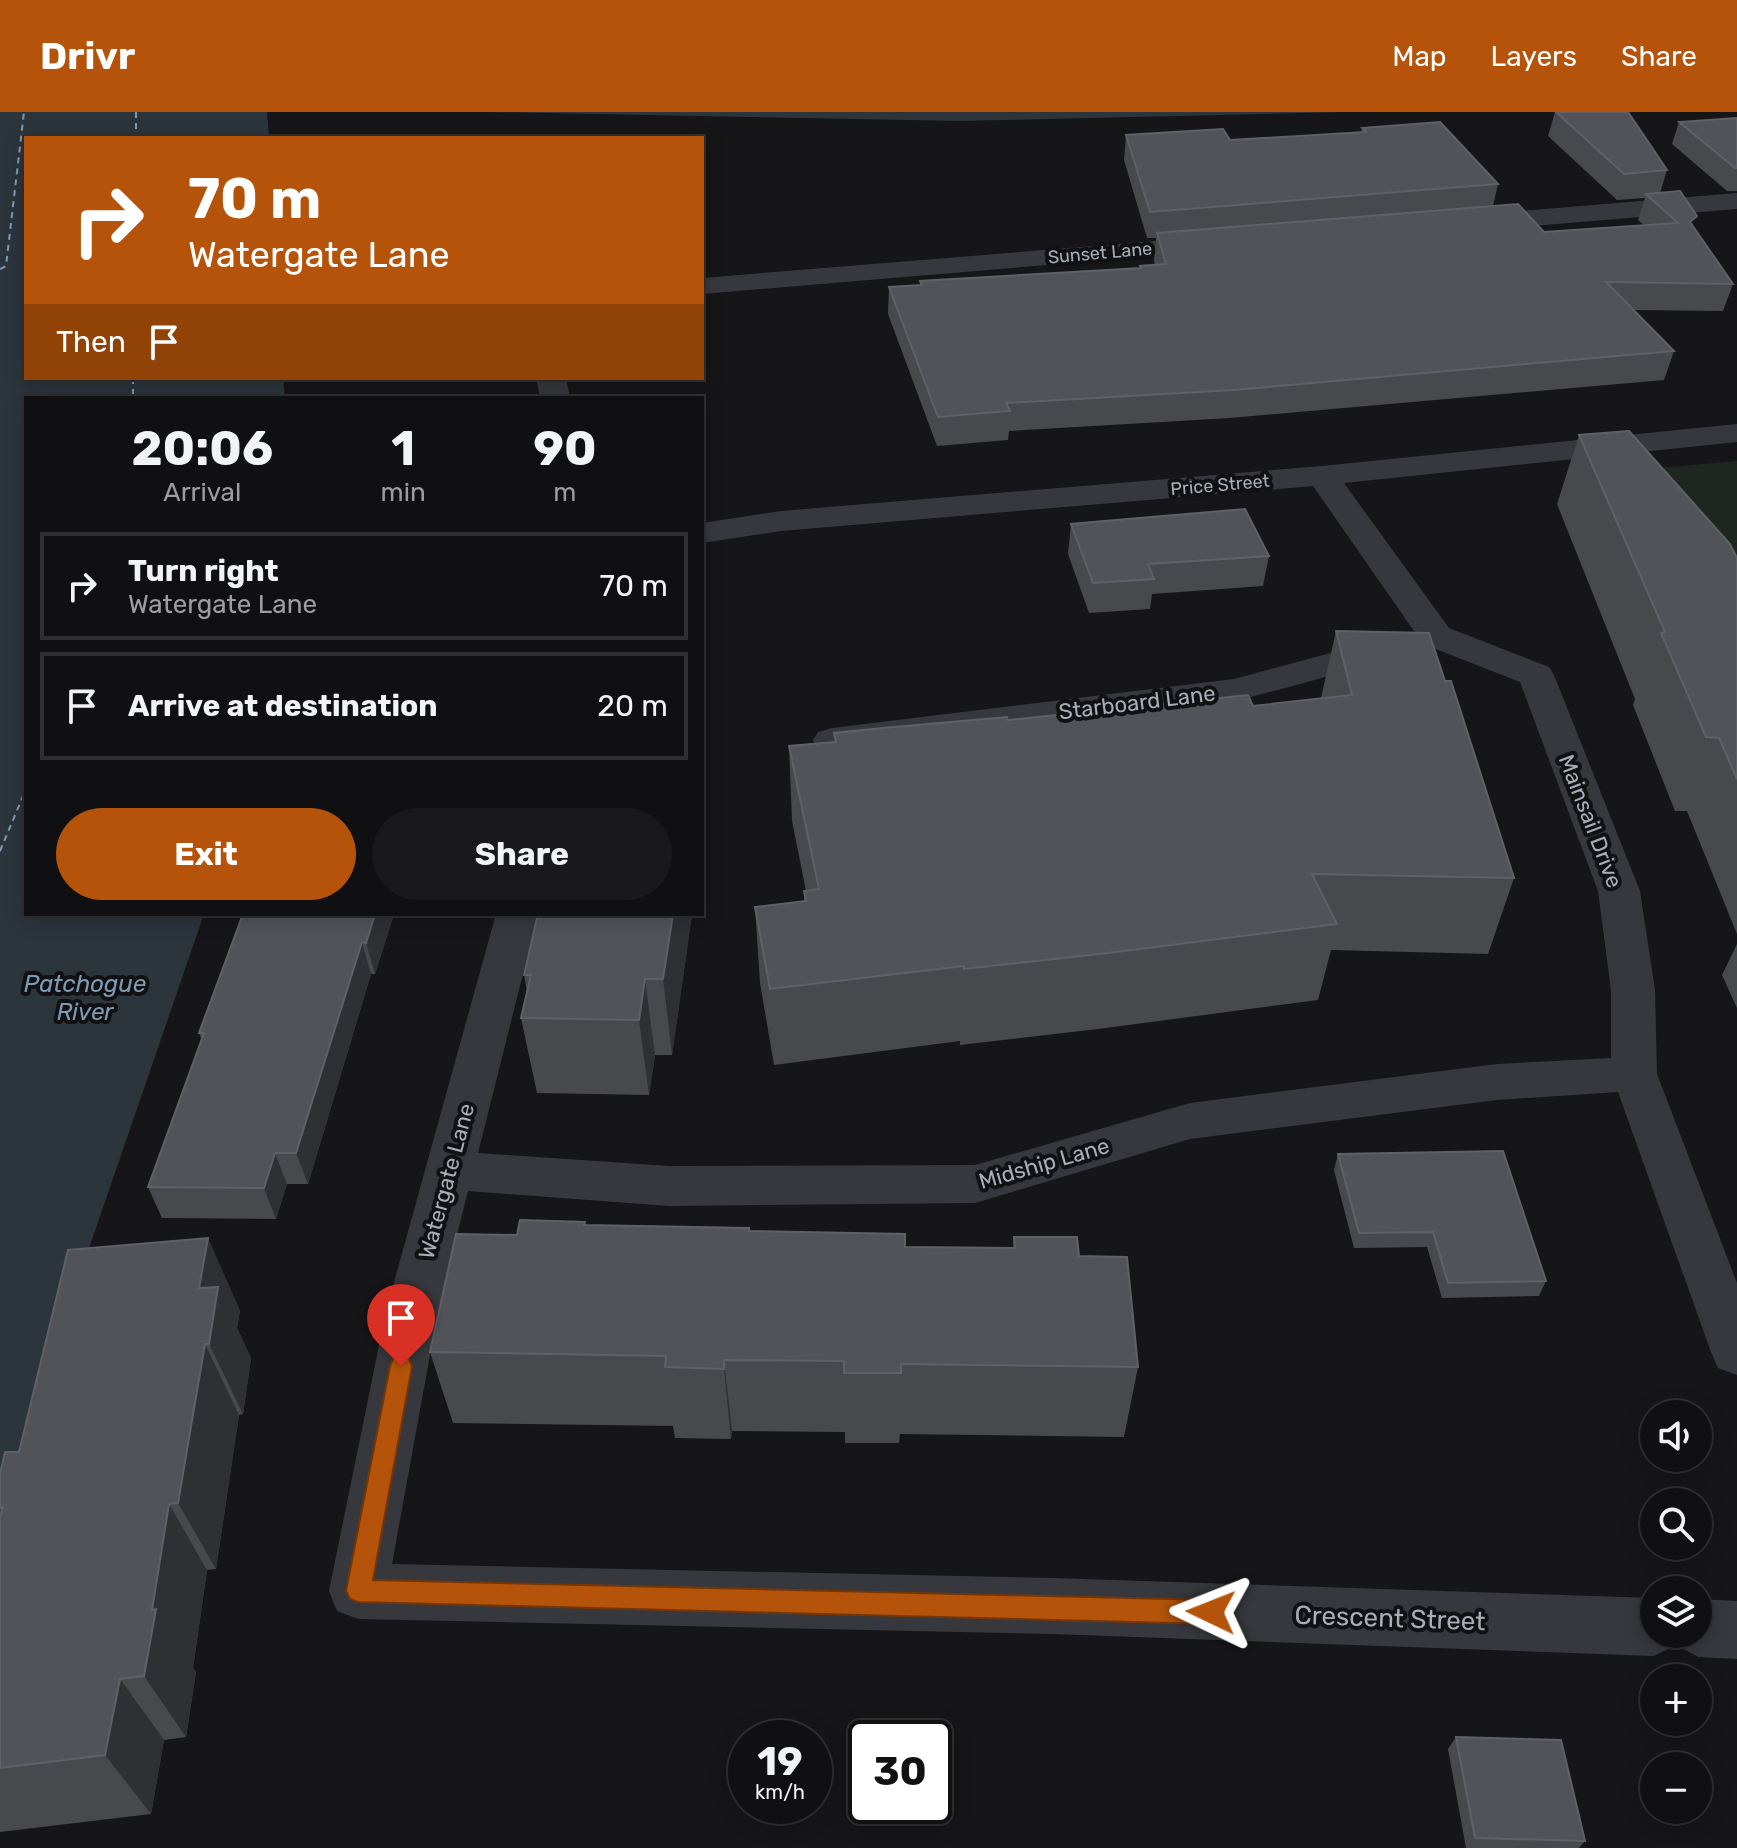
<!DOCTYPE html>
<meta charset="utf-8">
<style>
body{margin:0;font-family:Rubik,sans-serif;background:#19191b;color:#f1f3f6;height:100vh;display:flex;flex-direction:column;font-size:30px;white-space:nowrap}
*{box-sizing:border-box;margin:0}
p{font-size:26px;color:#9c9d9f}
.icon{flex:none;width:44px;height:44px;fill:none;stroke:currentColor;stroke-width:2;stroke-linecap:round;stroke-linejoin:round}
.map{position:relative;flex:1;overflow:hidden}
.side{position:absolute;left:24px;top:284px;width:680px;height:520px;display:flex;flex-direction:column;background:#101012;border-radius:0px;box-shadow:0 4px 20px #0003,0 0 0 2px #303032}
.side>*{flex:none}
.banner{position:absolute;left:24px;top:24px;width:680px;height:244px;border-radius:0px;box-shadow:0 4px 20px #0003,0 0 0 2px #303032;background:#b45309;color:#fff;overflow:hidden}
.buttons{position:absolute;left:1640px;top:1288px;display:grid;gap:16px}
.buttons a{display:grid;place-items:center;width:72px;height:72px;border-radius:50%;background:#101012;box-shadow:0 4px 20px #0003,0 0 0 2px #303032;font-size:40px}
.speed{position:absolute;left:728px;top:1608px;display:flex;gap:16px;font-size:40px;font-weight:700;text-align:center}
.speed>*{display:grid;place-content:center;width:104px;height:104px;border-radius:50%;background:#101012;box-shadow:0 4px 20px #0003,0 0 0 2px #303032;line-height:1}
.speed small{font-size:20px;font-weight:400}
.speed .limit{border:4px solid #111;border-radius:12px;background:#fff;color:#111}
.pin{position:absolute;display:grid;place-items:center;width:68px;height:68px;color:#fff;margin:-82px -34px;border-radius:50% 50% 50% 0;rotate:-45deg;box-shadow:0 0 8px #0007}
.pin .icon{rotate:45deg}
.me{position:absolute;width:88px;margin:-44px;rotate:272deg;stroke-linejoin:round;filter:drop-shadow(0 0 6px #0008)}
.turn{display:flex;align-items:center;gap:28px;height:168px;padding:0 32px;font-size:36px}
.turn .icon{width:104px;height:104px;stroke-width:2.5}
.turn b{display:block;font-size:56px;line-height:68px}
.then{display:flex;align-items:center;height:76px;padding:0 32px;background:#0003;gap:16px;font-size:30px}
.eta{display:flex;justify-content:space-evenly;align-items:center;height:136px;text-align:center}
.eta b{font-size:48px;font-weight:700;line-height:56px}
.cta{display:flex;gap:16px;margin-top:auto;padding:16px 32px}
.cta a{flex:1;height:92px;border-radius:48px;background:#b45309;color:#fff;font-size:32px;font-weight:700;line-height:92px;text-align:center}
.cta a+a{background:#19191b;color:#f1f3f6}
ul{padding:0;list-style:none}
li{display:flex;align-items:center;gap:24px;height:108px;margin:0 16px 12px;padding:0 16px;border:4px solid #303032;border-radius:0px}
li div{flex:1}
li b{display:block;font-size:30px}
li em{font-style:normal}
header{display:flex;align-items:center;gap:48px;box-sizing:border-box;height:112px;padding:0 40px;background:#b45309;color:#fff}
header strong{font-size:38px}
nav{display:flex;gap:44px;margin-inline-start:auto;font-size:28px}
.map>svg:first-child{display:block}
.green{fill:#1e261f}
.water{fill:#2c353c}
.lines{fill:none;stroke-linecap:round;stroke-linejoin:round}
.ferry{stroke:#7f9bb3;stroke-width:2;stroke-dasharray:6 5;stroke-linecap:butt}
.minor{fill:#37383d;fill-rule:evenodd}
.wall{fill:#47494d}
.shaded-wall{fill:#2f3033}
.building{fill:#525359;stroke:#5f6168;stroke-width:2}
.route{fill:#b45309;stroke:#753606;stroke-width:2}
.labels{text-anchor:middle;stroke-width:8;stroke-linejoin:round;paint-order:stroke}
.far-street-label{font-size:18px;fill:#a8adb8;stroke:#111113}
.street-label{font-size:22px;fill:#a8adb8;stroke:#111113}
.water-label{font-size:24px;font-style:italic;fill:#7f9bb3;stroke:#111113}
.near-street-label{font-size:26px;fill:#a8adb8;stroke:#111113}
</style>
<header>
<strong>Drivr</strong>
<nav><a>Map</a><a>Layers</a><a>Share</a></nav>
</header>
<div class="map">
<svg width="1737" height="1736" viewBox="0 0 1737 1736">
<rect width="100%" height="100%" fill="#161618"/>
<path class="green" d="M1737 349V525L1648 357Z"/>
<path class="water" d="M0 0H267L269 26H26V266H283L285 286H26V802H204L0 1395Z
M490 0H1344L961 9Z"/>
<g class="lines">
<path class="ferry" d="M136 0V26
M0 157 6 154 24 0
M133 266V286
M0 739 26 677"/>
<path class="minor" d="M1737 81V97L1472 119 1463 117 1459 111 1463 105 1472 103Z
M1216 124 1225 126 1229 132 1225 138 702 182V166Z
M536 266H566L570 286H540Z
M1737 312V330L1344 371 1449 516 1549 555 1554 563 1640 779 1655 878 1657 962 1737 1171V1263L1718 1256 1711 1240 1618 980 1497 988 1190 1027 975 1091 669 1094 468 1079 438 1199 392 1452 1053 1466 1654 1486V1522H1698V1487L1737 1489V1547L1698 1545 1676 1533 1654 1544 1053 1522 358 1507 337 1499 329 1479 386 1199 496 802H538L478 1041 669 1054 975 1053 1190 991 1497 952 1611 946V878L1598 779 1520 570 1423 532 1313 374 781 419 702 431V411L781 399 1322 354Z
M1387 526 1400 529 1405 537 1400 545 1236 589 832 640 818 636 813 628 818 620 832 616 1234 567Z"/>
</g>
<path class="wall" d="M1555 0H1628L1667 58 1660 81 1693 115 1733 172 1723 199 1633 198 1674 239 1664 268 1230 306 1009 319 1008 328 937 334 888 202 889 175 920 173V169L1140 156V154L1155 153 1154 148 1156 126H1147L1124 48 1126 23 1230 28 1361 20 1362 16 1498 72 1493 94 1544 120 1644 113 1638 108 1645 86 1617 88 1548 24Z
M1737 6V79H1727L1672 32 1679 10Z
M1579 323 1737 446V822L1687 699H1675L1633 593 1635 587 1557 392Z
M1071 412 1269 444 1263 474 1152 482 1150 497 1089 501 1068 442Z
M1336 519 1445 569 1514 766 1488 842 1331 838 1318 888 1098 917 960 933V929L774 953 760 871 755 795 804 789V779H806L792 709 789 634 834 630V621L1008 608 1253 594 1321 586Z
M394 802 375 862H371L308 1072H287L276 1107 162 1106 148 1075 202 929 199 921Z
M538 802H692L672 943H655L649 983 537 981 521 906 527 880 524 863Z
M1737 832V896L1722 863Z
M1338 1042 1546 1169 1539 1184 1442 1186 1427 1135 1354 1136 1334 1058Z
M585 1110V1113L750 1119 905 1135 1013 1136 1014 1125 1079 1144 1138 1255 1124 1325 900 1322 899 1331H845V1320L732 1319 731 1327 675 1326 673 1314 453 1311 430 1240 517 1123Z
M240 1198 237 1216 251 1246 243 1302 239 1303 216 1457 207 1458 193 1556 196 1560 186 1625 164 1628 151 1702 0 1720V1362L19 1340Z
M1456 1625 1585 1729 1579 1736H1466L1448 1637Z"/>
<path class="shaded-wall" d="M702 692 704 718 702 734Z
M375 802H394L375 862 366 831Z
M673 802H692L672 943 663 867Z
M362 830 371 862 308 1072 296 1041Z
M645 867 655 943 649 983 639 908Z
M275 1041 287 1072 276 1107 264 1076Z
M208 1126 240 1198 237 1216 251 1246 243 1302 209 1232 199 1176Z
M205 1232 239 1303 216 1457 178 1391Z
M724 1248 732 1319 731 1327 724 1257Z
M169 1392 207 1458 193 1556 196 1560 186 1625 144 1564 152 1498Z
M120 1567 164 1628 151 1702 105 1643Z"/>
<path class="building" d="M1556 0H1628L1667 58 1624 62Z
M1737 6V56H1735L1679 10Z
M1440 10 1498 72 1150 100 1126 23 1223 17 1230 28 1366 20 1362 16Z
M1680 79 1697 104 1690 110 1733 172 1606 170 1674 239 1234 278 1006 291 1010 299 938 305 889 175 922 173 920 169 1141 156 1140 154 1166 152 1157 121 1518 92 1544 120 1678 111 1646 82Z
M1629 319 1730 432 1737 446V667L1719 626 1706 625 1661 521 1665 520 1579 323Z
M1245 397 1269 444 1148 452 1154 467 1093 471 1071 412Z
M1336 519 1429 521 1445 569H1451L1514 766 1312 762 1337 812 1108 841 964 857V854L770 877 755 795 806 789 804 779 819 777 789 634 836 630 834 621 883 616 1007 605 1008 608 1248 583 1253 594 1352 583Z
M243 802H375L366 831 362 830 296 1041H275L264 1076 148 1075 204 921H199Z
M538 802H673L663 867H645L639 908 521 906 531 863H524Z
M1503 1039 1546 1169 1448 1171 1433 1120 1359 1121 1338 1042Z
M520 1108 585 1110 584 1113 749 1116V1119L905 1122V1135L1015 1136 1014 1125H1077L1079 1144 1127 1145 1138 1255 901 1252V1261H844V1249L724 1248V1257L665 1255 666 1244 430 1240 456 1122 517 1123Z
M208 1126 199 1176 218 1175 209 1232H205L178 1391 169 1392 152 1498 156 1497 144 1564 120 1567 105 1643 0 1656V1406L3 1395 0 1396V1362L5 1340H19L68 1138Z
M1456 1625 1561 1628 1585 1729 1475 1726Z"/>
<path class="route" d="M401 1245 409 1247 412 1254 373 1468 1211 1488 1220 1492 1223 1500 1220 1508 1211 1512 358 1490 350 1487 346 1479 390 1254 393 1247Z"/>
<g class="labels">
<g class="far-street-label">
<text transform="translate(1100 141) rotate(-5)" y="6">Sunset Lane</text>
<text transform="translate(1220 373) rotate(-5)" y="6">Price Street</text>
</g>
<g class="street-label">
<text transform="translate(1137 590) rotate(-7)" y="8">Starboard Lane</text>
<text transform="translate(1591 709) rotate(69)" y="8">Mainsail Drive</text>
<text transform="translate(1044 1051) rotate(-16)" y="8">Midship Lane</text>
<text transform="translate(446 1069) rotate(-75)" y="8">Watergate Lane</text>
</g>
<g class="water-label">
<text x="85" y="880">Patchogue<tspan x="85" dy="28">River</tspan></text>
</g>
<g class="near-street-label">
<text transform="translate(1390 1506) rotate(2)" y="9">Crescent Street</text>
</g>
</g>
</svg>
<div class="buttons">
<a><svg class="icon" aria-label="sound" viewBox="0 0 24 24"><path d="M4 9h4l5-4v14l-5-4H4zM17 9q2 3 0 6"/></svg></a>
<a><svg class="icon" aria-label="search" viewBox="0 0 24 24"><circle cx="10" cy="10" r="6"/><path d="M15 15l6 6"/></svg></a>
<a><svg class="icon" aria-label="layers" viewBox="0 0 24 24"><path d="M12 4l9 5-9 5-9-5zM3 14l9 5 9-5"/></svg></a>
<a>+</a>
<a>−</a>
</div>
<div class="speed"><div>19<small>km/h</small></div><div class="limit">30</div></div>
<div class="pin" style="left:401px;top:1254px;background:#d93025"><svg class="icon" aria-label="arrive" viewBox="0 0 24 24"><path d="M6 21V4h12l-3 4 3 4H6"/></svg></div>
<svg class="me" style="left:1211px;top:1500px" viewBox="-20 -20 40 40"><path d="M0-17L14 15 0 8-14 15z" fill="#b45309" stroke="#fff" stroke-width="4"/></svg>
<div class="banner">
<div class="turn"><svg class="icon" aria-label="right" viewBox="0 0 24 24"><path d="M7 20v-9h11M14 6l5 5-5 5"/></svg><div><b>70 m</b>Watergate Lane</div></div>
<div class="then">Then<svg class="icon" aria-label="arrive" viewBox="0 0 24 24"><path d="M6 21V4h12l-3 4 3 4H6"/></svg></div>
</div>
<section class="side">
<div class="eta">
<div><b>20:06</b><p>Arrival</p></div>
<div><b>1</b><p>min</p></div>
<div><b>90</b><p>m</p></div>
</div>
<ul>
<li><svg class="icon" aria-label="right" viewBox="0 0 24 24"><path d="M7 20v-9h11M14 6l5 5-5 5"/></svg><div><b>Turn right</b><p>Watergate Lane</p></div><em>70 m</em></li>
<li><svg class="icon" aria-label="arrive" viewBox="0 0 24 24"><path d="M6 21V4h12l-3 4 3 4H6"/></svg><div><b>Arrive at destination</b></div><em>20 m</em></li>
</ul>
<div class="cta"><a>Exit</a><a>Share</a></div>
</section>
</div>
